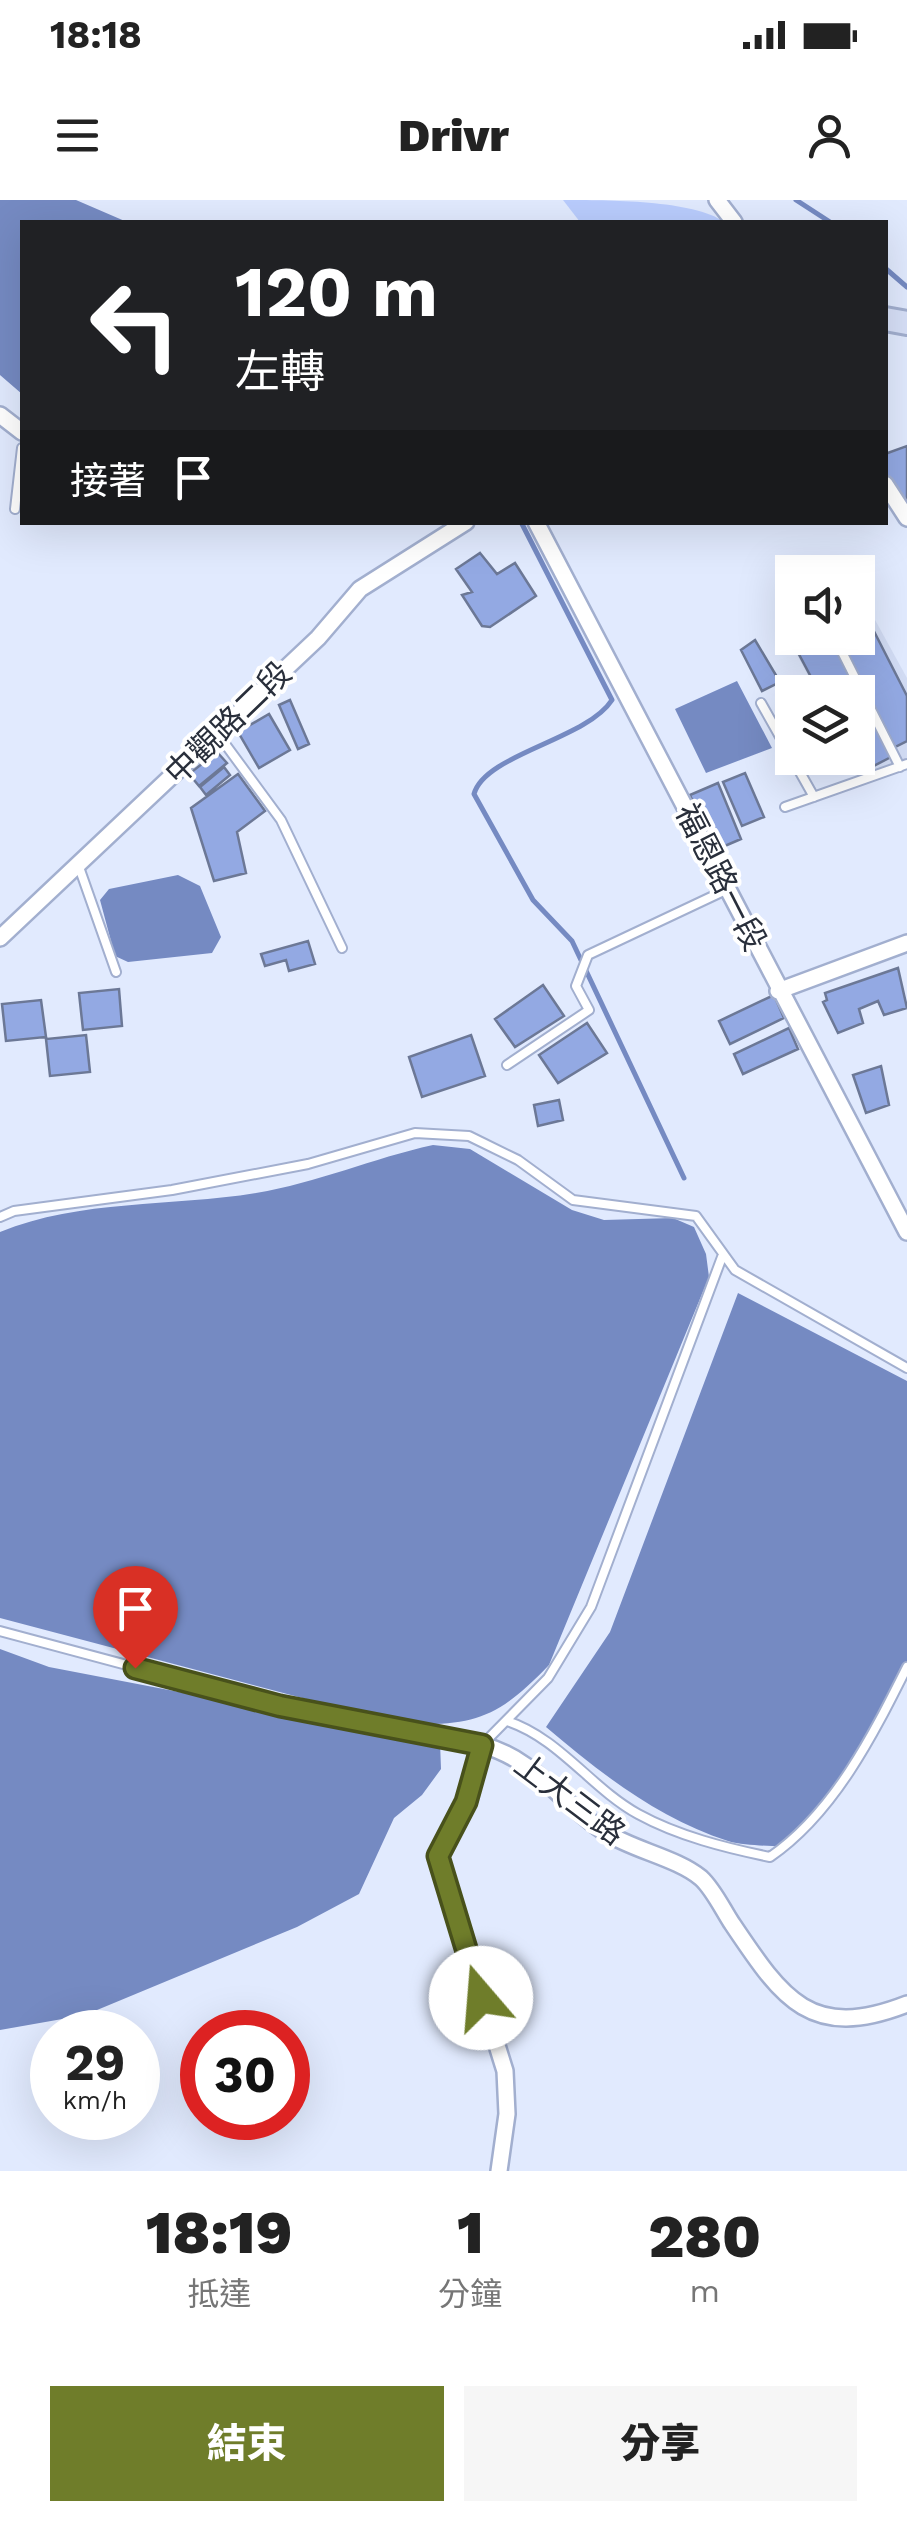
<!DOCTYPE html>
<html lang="zh-TW">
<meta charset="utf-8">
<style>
body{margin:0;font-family:"Work Sans","Noto Sans TC",sans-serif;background:#f6f6f6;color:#222;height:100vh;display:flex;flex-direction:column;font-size:38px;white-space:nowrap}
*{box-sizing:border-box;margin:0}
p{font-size:32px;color:#767676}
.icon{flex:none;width:55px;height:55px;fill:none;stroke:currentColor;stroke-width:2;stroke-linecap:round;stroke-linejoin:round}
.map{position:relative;height:1971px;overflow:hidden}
.side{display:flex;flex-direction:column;background:#fff;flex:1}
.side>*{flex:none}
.top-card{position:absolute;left:20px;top:20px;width:868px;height:305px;border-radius:0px;box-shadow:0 10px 40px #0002;background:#202124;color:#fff;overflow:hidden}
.fabs{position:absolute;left:775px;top:355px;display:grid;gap:20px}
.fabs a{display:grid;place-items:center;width:100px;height:100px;border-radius:0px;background:#fff;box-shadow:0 10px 40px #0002;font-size:50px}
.speed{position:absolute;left:30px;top:1810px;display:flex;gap:20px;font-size:50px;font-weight:700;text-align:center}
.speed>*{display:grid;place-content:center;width:130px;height:130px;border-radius:50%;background:#fff;box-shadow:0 10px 40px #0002;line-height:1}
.speed small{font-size:25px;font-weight:400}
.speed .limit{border:15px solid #d22;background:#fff;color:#111}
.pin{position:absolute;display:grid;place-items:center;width:85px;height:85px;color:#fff;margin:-102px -42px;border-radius:50% 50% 50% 0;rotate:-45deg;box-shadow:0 0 10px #0007}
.pin .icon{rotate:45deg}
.me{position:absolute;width:110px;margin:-55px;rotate:342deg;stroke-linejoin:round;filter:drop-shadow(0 0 8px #0008)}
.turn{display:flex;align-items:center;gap:35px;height:210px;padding:0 50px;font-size:45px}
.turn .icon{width:130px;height:130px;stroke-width:2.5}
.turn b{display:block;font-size:70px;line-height:85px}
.then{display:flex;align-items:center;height:95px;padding:0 50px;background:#0003;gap:20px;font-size:38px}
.eta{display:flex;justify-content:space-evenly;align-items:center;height:170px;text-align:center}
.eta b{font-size:60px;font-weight:800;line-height:70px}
.cta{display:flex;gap:20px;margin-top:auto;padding:20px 50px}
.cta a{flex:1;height:115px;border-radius:0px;background:#6f7d2a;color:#fff;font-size:40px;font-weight:800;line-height:115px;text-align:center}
.cta a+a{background:#f6f6f6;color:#222}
.status{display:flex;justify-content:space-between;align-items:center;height:70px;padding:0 50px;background:#fff;direction:ltr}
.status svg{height:28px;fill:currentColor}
header{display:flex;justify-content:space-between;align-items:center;height:130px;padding:0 50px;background:#fff;font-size:45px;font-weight:800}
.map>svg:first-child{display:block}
.built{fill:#d1dbf3}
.green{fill:#b9ccfd}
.water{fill:#758ac2}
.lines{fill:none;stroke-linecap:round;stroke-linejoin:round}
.stream{stroke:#758ac2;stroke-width:5}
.building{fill:#93a9e3;stroke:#6c7896;stroke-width:2.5}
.lane-casing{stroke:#a2afcf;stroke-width:12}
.street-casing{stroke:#a2afcf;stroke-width:20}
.secondary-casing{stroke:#a2afcf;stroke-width:28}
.lane{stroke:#fff;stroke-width:8}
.street{stroke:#fff;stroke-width:15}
.secondary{stroke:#d7e0f8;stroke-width:22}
.route-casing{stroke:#48511b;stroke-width:25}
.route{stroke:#6f7d2a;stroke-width:18}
.labels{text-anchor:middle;stroke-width:8;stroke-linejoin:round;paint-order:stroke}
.street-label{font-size:32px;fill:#292f3b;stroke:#fff}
</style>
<div class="status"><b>18:18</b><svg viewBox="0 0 49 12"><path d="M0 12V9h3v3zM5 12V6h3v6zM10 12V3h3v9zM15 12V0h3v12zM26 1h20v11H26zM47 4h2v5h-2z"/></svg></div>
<header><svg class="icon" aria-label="menu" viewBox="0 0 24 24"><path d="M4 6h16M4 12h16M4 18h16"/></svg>Drivr<svg class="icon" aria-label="person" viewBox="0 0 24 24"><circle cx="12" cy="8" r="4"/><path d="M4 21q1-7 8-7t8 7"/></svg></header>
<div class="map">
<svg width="907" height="1971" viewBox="0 0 907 1971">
<rect width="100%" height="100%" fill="#e1eafe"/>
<path class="built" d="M858 389 907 478V561L862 577 852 558H858V492H817L778 419 792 412V438H858Z"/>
<path class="green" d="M563 0C607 0 694 0 724 22H580Z"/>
<path class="water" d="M0 0H76L127 22H22V194L0 175Z
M737 481 772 548 706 573 675 509Z
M178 675 200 686 221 737 212 753 128 762 115 756 100 700 109 689Z
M433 945 470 949 572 1010 604 1020 673 1018 694 1027 706 1054 709 1077 549 1465C497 1519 475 1526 401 1524L0 1418V1032C81 999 171 1007 256 993 317 983 373 958 433 945Z
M738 1093 907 1181V1467L887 1509 814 1623 782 1647C765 1645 744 1646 728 1641 659 1619 600 1573 546 1527L610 1432Z
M0 1449 49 1467 440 1542 441 1569 422 1595 394 1618 359 1694 297 1727 85 1815 0 1830Z"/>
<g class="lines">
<path class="stream" d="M796 0 830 22
M885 68 907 87
M521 322 612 500C586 540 485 554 474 594L533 700 572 741 684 978"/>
</g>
<path class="building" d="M907 246V307L885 274V254Z
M480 353 497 374 515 363 536 396 490 427 482 426 462 395 472 392 456 369Z
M858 400 907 496V541L895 547 839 438H858Z
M792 425V438H830L891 557 860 573 852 558H858V492H819L785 428Z
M755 440 780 482 762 491 741 450Z
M290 500 309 544 298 549 279 505Z
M269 514 290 550 259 568 238 532Z
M217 552 227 563 199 586 189 574Z
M224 567 230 575 206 595 200 587Z
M745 573 764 617 742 626 723 582Z
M238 574 265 611 237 632 246 673 214 681 191 608Z
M718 583 741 639 713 651 690 595Z
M308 741 315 764 289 771 286 760 265 766 261 754Z
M898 768 907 808 884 815 878 801 859 809 863 823 838 833 823 802 827 800 825 793Z
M543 785 564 816 515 847 495 819Z
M119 789 122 826 83 830 79 793Z
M774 795 784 818 730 844 719 821Z
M41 800 46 837 6 841 2 804Z
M587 823 607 853 558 883 539 855Z
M789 828 798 849 743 874 734 854Z
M86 835 90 872 50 876 46 839Z
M471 835 485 876 422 897 409 857Z
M881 866 889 905 866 913 853 875Z
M559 900 563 920 538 926 534 905Z"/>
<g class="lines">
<g class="lane-casing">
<path id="lane" d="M15 309 22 248
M835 438 900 567
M761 503 814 597
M217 533 281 620 342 748
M785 607 907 564
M79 667 116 772
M507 865 589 810 576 786 588 755 728 689
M0 1017 14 1011 172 990 308 964 415 933 469 936 518 960 573 1000 696 1016 735 1070 907 1168
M0 1431 280 1506 482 1545 548 1478 591 1407 722 1057
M507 1521C559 1538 591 1588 638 1614 678 1636 726 1648 770 1657 834 1613 873 1535 907 1467"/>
</g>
<g class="street-casing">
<path id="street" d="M717 0 734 22
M0 215 22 232
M885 284 907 318
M536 322 907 1032
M0 738 318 438 360 389 466 322
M778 791 907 743
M499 1971 507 1914 505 1871 438 1656 466 1601 482 1545C536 1559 560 1603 605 1632 633 1650 677 1658 701 1678 713 1689 722 1708 731 1722 782 1798 810 1842 907 1804"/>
</g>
<g class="secondary-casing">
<path id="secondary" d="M885 119 907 123"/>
</g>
<use href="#lane" class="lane"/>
<use href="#street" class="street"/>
<use href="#secondary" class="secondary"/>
</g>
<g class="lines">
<g class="route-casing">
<path id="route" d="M135 1468 280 1506 482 1545 466 1602 438 1656 481 1798"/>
</g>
<use href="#route" class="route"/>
</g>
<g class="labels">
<g class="street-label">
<text transform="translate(228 523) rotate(-44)" y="11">中觀路二段</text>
<text transform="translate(721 677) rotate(63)" y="11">福恩路一段</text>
<text transform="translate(570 1599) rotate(37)" y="11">上大三路</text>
</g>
</g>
</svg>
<div class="fabs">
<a><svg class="icon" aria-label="sound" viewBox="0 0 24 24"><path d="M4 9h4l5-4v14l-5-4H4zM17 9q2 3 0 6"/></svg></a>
<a><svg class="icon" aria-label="layers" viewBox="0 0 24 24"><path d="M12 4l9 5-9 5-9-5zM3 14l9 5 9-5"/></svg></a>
</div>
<div class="speed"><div>29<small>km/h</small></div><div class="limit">30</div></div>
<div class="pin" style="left:135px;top:1468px;background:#d93025"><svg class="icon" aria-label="arrive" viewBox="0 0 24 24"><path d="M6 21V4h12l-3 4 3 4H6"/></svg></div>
<svg class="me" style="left:481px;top:1798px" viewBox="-20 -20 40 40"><circle r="19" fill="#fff"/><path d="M0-13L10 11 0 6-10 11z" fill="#6f7d2a"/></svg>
<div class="top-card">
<div class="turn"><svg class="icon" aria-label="left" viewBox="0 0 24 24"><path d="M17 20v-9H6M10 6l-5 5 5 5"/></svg><div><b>120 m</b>左轉</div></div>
<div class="then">接著<svg class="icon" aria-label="arrive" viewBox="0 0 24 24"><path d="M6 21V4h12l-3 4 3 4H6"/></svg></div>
</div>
</div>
<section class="side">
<div class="eta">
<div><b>18:19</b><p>抵達</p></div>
<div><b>1</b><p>分鐘</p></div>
<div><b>280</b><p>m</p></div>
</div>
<div class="cta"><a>結束</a><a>分享</a></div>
</section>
